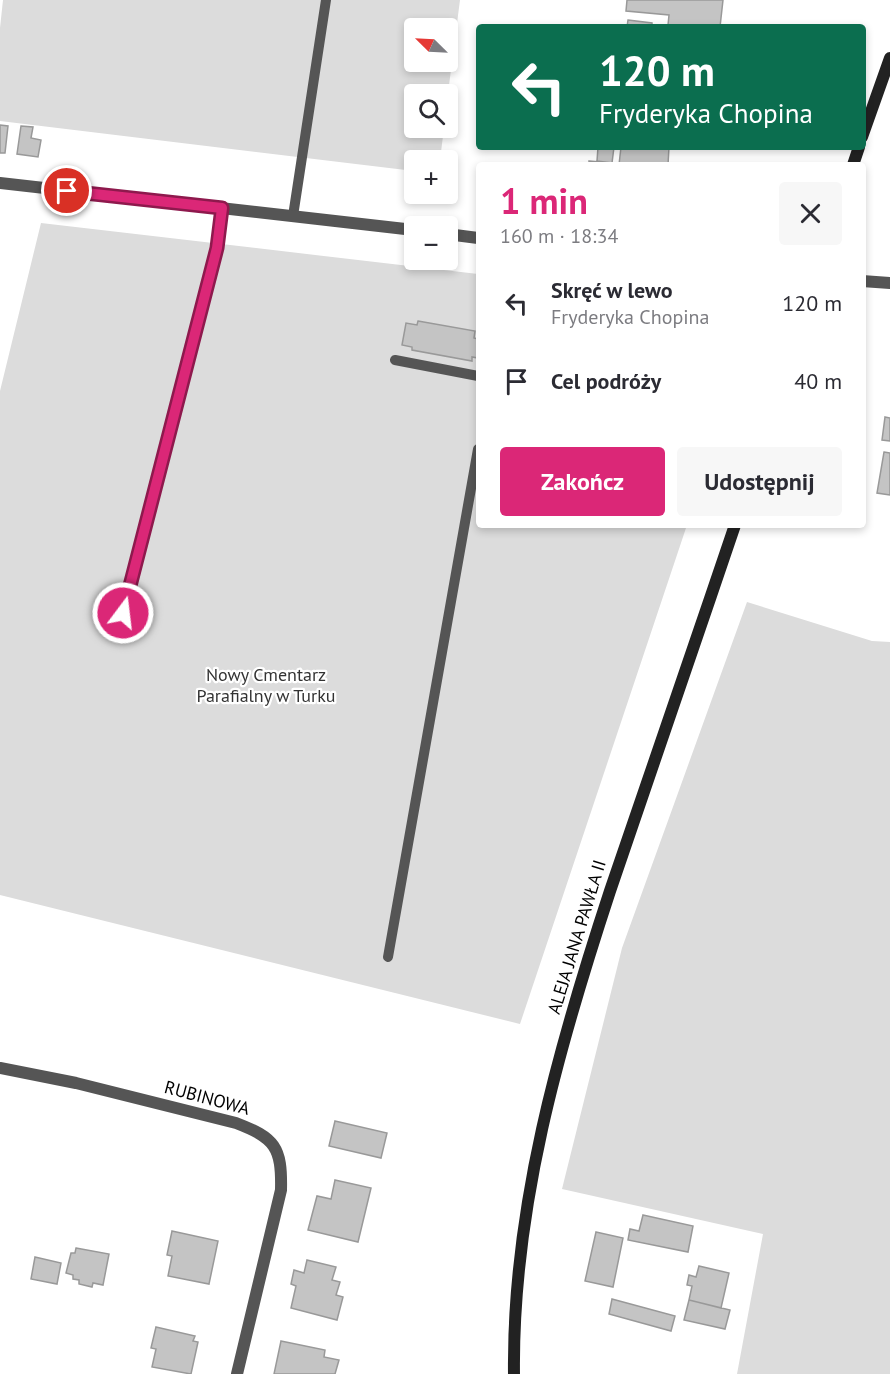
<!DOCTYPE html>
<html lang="pl">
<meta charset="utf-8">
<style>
body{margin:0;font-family:"PT Sans",sans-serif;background:#f7f7f7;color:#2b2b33;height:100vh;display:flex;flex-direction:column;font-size:22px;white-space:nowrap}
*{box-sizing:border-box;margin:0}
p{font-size:20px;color:#7c7c81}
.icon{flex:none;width:33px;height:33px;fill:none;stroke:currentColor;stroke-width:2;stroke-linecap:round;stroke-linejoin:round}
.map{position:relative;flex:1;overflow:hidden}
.details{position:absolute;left:476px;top:162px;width:390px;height:366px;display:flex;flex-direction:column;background:#fff;border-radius:6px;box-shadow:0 3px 9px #0003}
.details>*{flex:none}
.banner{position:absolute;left:476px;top:24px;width:390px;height:126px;border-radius:6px;box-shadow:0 3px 9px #0003;background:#0b6e4f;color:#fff;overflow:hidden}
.needle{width:39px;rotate:294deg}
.tools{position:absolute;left:404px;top:18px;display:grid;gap:12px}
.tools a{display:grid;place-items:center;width:54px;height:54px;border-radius:6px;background:#fff;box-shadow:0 3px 9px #0003;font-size:30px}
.pin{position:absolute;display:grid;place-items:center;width:51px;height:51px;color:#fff;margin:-26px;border:3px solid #fff;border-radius:50%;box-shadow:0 2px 6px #0007}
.me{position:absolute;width:66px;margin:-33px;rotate:15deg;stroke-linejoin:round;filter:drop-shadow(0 0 4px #0008)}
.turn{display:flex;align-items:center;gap:21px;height:126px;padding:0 24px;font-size:27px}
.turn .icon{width:78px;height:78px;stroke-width:2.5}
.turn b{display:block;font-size:42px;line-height:51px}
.round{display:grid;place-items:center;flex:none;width:63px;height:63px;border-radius:6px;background:#f7f7f7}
.overview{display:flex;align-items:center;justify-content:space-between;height:102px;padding:0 24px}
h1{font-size:36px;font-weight:800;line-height:45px;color:#db2777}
.cta{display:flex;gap:12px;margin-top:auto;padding:12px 24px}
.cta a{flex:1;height:69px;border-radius:6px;background:#db2777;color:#fff;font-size:24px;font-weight:800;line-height:69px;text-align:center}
.cta a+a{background:#f7f7f7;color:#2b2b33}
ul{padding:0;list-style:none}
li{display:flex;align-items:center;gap:18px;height:78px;padding:0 24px}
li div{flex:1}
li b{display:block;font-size:22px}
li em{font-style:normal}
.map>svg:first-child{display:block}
.green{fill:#dcdcdc;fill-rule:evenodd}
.building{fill:#c4c4c4;stroke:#999;stroke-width:1.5}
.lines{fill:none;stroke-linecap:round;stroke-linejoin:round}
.service{stroke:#555;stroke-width:10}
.minor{stroke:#555;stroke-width:12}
.tertiary{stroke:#555;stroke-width:12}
.secondary{stroke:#222;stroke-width:12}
.route-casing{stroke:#8e194d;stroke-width:15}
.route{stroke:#db2777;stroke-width:10}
.labels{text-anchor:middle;stroke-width:4.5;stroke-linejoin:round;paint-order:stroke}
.park-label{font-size:18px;fill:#333;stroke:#fff}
.street-label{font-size:18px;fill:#000;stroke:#fff}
</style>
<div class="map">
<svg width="890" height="1374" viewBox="0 0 890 1374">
<rect width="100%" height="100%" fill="#fff"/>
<path class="green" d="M3 0H460L447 101V94H414V128H444L440 160H414V171L0 121V28ZM414 28H447V62H414Z
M41 223 478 274V525H687L520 1024 0 895V391Z
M747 602 872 641 890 642V1374H737L763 1234 562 1189 622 948Z"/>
<path class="building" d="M627 0H723L720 27 668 25 669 15 626 11Z
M628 20 652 23V27H627Z
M0 125 8 126 5 153H0Z
M21 126 33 127 31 138 41 140 38 157 17 154Z
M598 147H614L612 163 597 161Z
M621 147H669L668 165H619Z
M589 161 612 163V165H589Z
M418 321 475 331 474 338 478 339V358L472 357V361L412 350V347L402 345 406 323 417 325Z
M885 417 890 418V441L882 440Z
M884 452 890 453V495L877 493Z
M335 1121 387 1133 381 1158 329 1146Z
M335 1180 371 1188 358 1242 308 1230 317 1196 331 1199Z
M643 1215 693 1226 688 1252 628 1240 630 1229 639 1231Z
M172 1231 218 1241 209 1284 168 1276 172 1256 167 1255Z
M596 1232 623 1238 613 1287 585 1281Z
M76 1248 109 1254 103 1285 93 1283 92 1287 79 1284V1280L73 1279V1275L66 1273 71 1253H75Z
M35 1257 61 1263 57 1284 31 1279Z
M307 1260 336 1267 332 1280 340 1282 336 1295 343 1297 337 1320 291 1308 296 1286 291 1284 294 1270 304 1273Z
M699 1266 729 1273 721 1308 689 1300 692 1286 687 1285 689 1275 696 1277Z
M612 1299 675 1316 671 1331 609 1314Z
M689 1300 730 1310 725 1329 684 1320Z
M156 1327 195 1336 193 1341 198 1342 191 1374 152 1367 156 1349 151 1348Z
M281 1341 325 1350 324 1357 339 1360 335 1374H274Z"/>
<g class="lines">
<path class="service" d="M293 216 326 0
M395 360 478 376
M123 613 217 248 222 208
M388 957 478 449"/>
<path class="minor" d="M0 1068 76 1083 236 1123C275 1138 282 1147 281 1190L237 1374"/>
<path class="tertiary" d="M0 183 414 230
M447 234 478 238
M862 281 890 283"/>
<path class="secondary" d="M862 137 890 58
M853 165 859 147
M514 1374C512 1209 559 1046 610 891 651 768 694 647 735 525"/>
</g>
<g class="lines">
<g class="route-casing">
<path id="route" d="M67 191 222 208 217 248 123 613"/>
</g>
<use href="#route" class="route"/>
</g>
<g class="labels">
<g class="park-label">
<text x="266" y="681">Nowy Cmentarz<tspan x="266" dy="21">Parafialny w Turku</tspan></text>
</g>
<g class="street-label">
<text transform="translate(577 937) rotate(-73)" y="6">ALEJA JANA PAWŁA II</text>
<text transform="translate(207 1098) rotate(15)" y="6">RUBINOWA</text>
</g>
</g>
</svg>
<div class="tools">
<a><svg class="needle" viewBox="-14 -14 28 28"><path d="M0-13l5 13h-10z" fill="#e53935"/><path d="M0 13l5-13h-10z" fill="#7c7c81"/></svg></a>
<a><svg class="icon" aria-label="search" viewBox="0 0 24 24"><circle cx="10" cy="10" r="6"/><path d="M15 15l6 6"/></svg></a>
<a>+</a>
<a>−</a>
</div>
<div class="pin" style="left:67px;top:191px;background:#d93025"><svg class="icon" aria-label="arrive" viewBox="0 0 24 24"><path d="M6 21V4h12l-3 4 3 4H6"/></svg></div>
<svg class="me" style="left:123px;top:613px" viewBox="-20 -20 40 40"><circle r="17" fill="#db2777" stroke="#fff" stroke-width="3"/><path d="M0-11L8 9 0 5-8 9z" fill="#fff"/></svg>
<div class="banner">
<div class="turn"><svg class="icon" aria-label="left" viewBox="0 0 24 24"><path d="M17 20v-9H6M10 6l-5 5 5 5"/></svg><div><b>120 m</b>Fryderyka Chopina</div></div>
</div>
<section class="details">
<div class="overview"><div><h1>1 min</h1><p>160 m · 18:34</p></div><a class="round"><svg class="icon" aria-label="close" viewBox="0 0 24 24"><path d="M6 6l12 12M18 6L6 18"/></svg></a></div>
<ul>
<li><svg class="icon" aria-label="left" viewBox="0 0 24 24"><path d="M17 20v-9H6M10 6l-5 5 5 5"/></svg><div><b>Skręć w lewo</b><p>Fryderyka Chopina</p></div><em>120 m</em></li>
<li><svg class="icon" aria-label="arrive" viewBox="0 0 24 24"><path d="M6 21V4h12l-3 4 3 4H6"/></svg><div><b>Cel podróży</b></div><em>40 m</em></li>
</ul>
<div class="cta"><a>Zakończ</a><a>Udostępnij</a></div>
</section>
</div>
